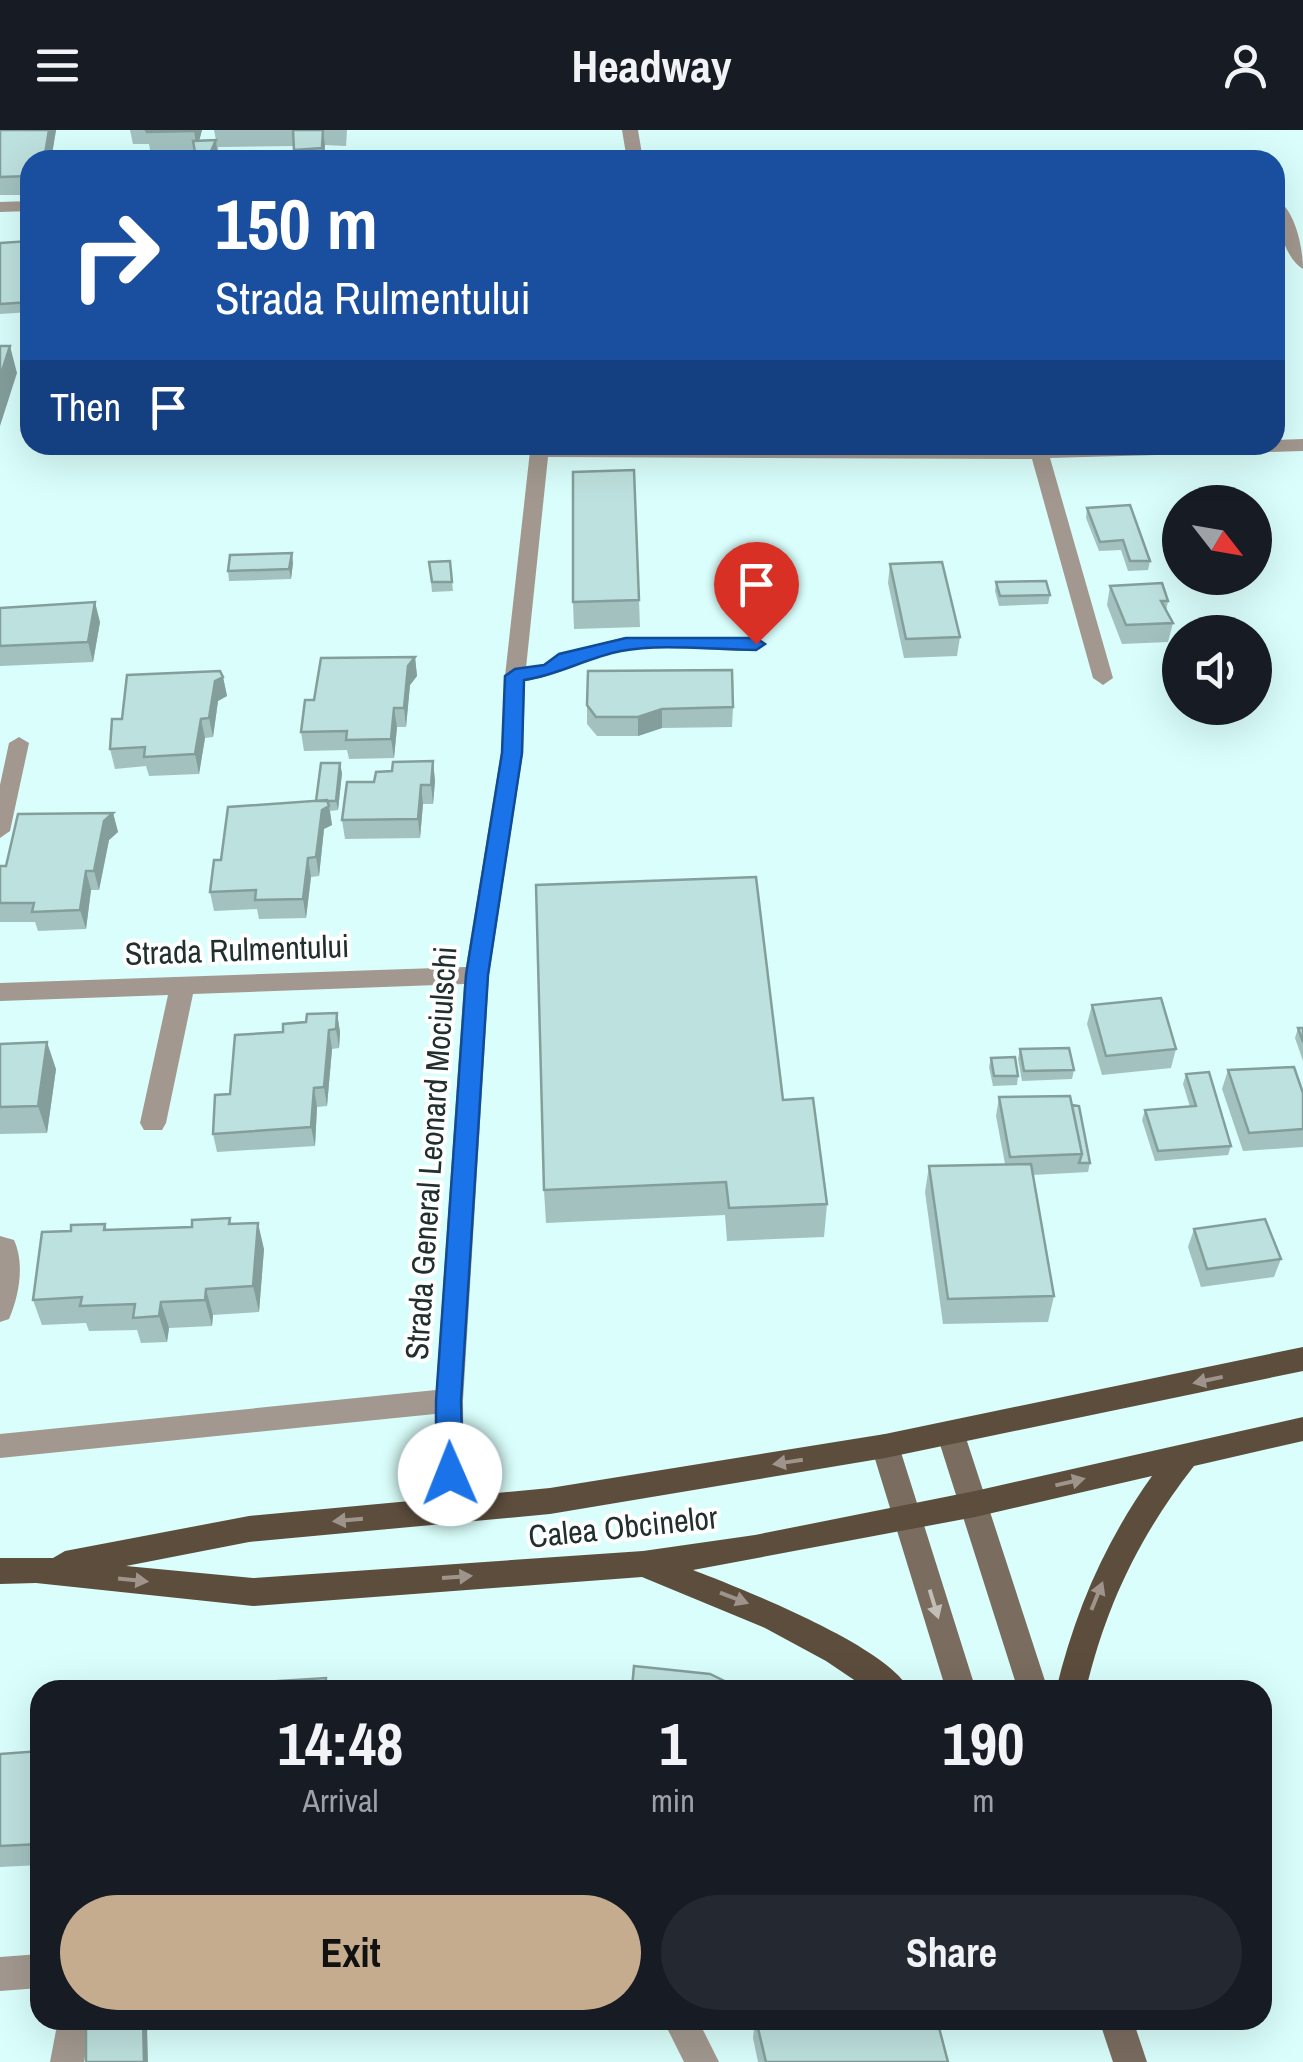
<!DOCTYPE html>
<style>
body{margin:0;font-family:"Archivo Narrow",sans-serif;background:#242831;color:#f1f3f6;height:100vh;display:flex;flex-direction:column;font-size:38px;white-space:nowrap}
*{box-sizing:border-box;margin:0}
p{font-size:32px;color:#9ea1a6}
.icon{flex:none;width:55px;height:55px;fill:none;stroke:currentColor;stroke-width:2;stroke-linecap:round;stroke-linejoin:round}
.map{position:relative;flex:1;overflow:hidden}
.drawer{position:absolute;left:30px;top:1550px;width:1242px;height:350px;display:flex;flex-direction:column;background:#171b24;border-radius:30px;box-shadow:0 10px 40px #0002}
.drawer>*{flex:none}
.banner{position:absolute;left:20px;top:20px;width:1265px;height:305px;border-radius:30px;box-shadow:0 10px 40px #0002;background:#1a4fa0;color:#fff;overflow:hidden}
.needle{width:65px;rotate:121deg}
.fabs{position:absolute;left:1162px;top:355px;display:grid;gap:20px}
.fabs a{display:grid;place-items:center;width:110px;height:110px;border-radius:50%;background:#171b24;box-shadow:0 10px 40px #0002;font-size:50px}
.pin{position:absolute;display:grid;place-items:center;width:85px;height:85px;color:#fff;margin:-102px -42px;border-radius:50% 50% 50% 0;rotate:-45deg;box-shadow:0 0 10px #0007}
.pin .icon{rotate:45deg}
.me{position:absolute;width:110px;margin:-55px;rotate:359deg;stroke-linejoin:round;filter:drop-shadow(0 0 8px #0008)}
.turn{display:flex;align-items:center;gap:35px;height:210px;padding:0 30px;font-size:45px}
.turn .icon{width:130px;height:130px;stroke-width:2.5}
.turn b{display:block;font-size:70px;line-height:85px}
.then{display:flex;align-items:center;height:95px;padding:0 30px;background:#0003;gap:20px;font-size:38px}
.eta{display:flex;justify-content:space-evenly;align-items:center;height:170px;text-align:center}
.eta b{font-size:60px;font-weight:700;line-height:70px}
.cta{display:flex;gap:20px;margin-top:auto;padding:20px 30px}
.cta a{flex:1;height:115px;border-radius:60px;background:#c5ac8e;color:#111;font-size:40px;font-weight:700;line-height:115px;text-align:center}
.cta a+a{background:#242831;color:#f1f3f6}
header{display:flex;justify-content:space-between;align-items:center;height:130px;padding:0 30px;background:#171b24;font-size:45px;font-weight:700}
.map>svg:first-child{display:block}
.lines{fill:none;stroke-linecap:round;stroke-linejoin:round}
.lane{fill:#a2988f;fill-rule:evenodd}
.street{fill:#a2988f;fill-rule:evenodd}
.secondary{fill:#7a6c5f;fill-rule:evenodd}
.primary{fill:#5d4d3d;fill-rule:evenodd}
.wall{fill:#a3c2bf}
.shaded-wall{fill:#849e9b}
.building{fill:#bde1de;stroke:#849e9b;stroke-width:2.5}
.oneway{fill:#9e948b}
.oneway2{fill:#c3bdb7}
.route{fill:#1a73e8;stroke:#114b97;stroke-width:2.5}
.labels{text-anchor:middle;stroke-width:8;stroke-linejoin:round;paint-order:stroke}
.street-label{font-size:32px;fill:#212f2e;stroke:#fff}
</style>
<header><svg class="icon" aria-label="menu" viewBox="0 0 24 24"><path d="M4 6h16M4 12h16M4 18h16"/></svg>Headway<svg class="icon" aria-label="person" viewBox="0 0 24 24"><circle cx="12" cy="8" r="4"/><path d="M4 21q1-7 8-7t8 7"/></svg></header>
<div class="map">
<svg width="1303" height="1932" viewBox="0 0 1303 1932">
<rect width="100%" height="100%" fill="#d9fefb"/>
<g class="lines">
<path class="lane" d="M1275 68C1295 79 1303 117 1303 139 1284 128 1275 89 1275 68Z
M19 607 29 613 10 701 0 708V655L9 613Z
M0 1106 14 1110C25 1134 19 1166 9 1189L0 1192Z"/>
<path class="street" d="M622 0H638L643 30H627Z
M30 71V81L0 82V72Z
M1303 309V321L1050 328 1113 548 1103 555 1093 548 1032 329 548 327 526 538 544 535 558 524 625 507H756L766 514 756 521C713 521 664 514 622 521 586 528 560 546 525 551L523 623 489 845 463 1271 464 1380 460 1389 450 1393 440 1389 436 1380 435 1284 0 1328V1304L436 1260 464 854 193 864 166 993 162 1000H144L140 993 168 865 0 871V853L466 837 501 623 505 546 530 321 527 315 974 319 1275 315V310Z
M40 1824V1858L0 1861V1827Z
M58 1890H92L84 1932H50Z
M663 1890H698L719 1932H684Z"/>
<path class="secondary" d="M951 1293 961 1296 965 1305 1048 1560H1018L937 1305 941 1296Z
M885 1304 895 1307 899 1316 976 1560H946L871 1316 875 1307Z
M1099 1890H1133L1147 1932H1113Z"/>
<path class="primary" d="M1303 1217V1241L885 1328 550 1384 249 1412 126 1436 253 1448 643 1421 755 1405 975 1361 1303 1287V1311L1194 1336C1140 1405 1106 1475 1086 1560H1056C1075 1481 1105 1412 1152 1346L975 1387 693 1440C740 1458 890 1517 909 1560H869L826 1531 765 1498 642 1447 253 1476 36 1453 0 1454V1428H53L65 1421 249 1386 550 1358 885 1304Z"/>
</g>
<path class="wall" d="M0 0H56L51 30H30V65H0Z
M130 0H202L199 11 216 10 214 0H347L346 16 325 15 324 30H295L294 16 218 17 219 28 195 22V20H150L149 14H133Z
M30 111V182L0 184V113Z
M1087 378 1150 431 1148 440 1128 441 1121 420 1099 421 1086 388Z
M450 431 453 461 432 462 429 432Z
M293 433 291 449 229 451 228 441Z
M890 434 960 507 957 526 904 528 888 453Z
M996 452 1050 465 1048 474 999 476 995 461Z
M1110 456 1168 471 1166 481 1173 493 1168 512 1122 514 1107 475Z
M639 470 640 497 574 499 573 472Z
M0 478 100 492 93 532 0 536Z
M415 527 417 546 410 555 406 597H397L394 628 349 629 347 620 304 621 301 602 314 570Z
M223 547 227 566 218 571 213 607 205 608 199 644 149 646 146 636 115 639 110 619 122 589Z
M587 575 733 577 732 597 662 598 638 606H597L587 594Z
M433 631 435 651 433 674H423L420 708 345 709 342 690 374 652 392 641Z
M342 643 338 680 330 681 332 695 324 699 319 746 311 747 306 788 259 789 257 779 214 781 210 762 221 730 316 671Z
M113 683 118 702 109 710 99 760H91L86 799 38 801 35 792H0V736H6Z
M1092 875 1176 919 1171 938 1102 945 1087 894Z
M337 883 340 902 339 918 332 919 327 976 317 977 315 1016 217 1022 213 1004 230 964 283 902 306 892Z
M1298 898H1303V931L1295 908Z
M0 914 56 939 47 1003 0 1004Z
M1020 919 1074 940 1072 949 1022 951 1018 929Z
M991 928 1018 946 1017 955 993 956 989 937Z
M1228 940 1303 963V1017L1243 1021 1222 959Z
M1186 944 1231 1016 1228 1025 1155 1031 1142 990 1145 980 1190 977 1183 954Z
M999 967 1072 975 1090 1033 1088 1042 1032 1045 1054 1166 1048 1192 943 1194 925 1062 929 1036 1005 1034 996 986Z
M783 970 827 1074 824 1107 727 1111 725 1085 546 1093 544 1060Z
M230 1088 231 1094 264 1119 259 1182 213 1185 212 1196 169 1198 167 1212 141 1213 137 1200 89 1201 86 1193 42 1195 33 1170 71 1101 105 1094 107 1100 192 1097Z
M1194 1099 1281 1129 1274 1147 1201 1157 1188 1117Z
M40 1621V1735L0 1737V1624Z
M755 1890H937L948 1932H758L753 1908Z"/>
<path class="shaded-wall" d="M49 0H56L51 30H44Z
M194 0H202L197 19 194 1Z
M323 0 325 15 324 30 322 18Z
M216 10 218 30H207Z
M10 216 17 243 0 296V247Z
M292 423 293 433 291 449 289 439Z
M95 472 100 492 93 532 88 512Z
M415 527 417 546 410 555 406 597 404 578 408 536Z
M223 547 227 566 218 571 213 607 209 588 215 551Z
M394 578 397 597 394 628 391 609Z
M662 579V598L638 606V587Z
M201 589 205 608 199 644 195 624Z
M433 631 435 651 433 674 431 655Z
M340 633 342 643 338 680 336 671Z
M421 655 423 674 420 708 418 689Z
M329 676 332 695 324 699 319 746 316 727 322 680Z
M113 683 118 702 109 710 99 760 94 741 104 691Z
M308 728 311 747 306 788 303 769Z
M86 741 91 760 86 799 80 780Z
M337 883 340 902 339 918 336 899Z
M329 900 332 919 327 976 324 957Z
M47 912 56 939 47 1003 38 976Z
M314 958 317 977 315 1016 311 997Z
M258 1093 264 1119 259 1182 253 1156Z
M206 1159 213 1185 212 1196 205 1170Z
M161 1172 169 1198 167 1212 159 1186Z
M143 1890 147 1895 148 1932H144Z"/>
<path class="building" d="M0 0H49L44 30H30V46L0 47Z
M146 0H194V1L147 2Z
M293 0H323L322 18 294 20Z
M216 10 207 30H121V26L195 22 193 11Z
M30 111V172L0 174V113Z
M0 216H10L0 247Z
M634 340 639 470 573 472V342Z
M1130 375 1150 431H1130L1123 410 1100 412 1087 378Z
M292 423 289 439 228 441 230 425Z
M450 431 452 452H432L429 432Z
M942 432 960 507 906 509 890 434Z
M1046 451 1050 465 1000 466 996 452Z
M1162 453 1168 471H1161L1173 493 1126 495 1110 456Z
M95 472 88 512 0 516V478Z
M415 527 408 536 404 578H394L391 609 346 610 347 601 301 602 305 570H314L321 528Z
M732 540 733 577 662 579 638 587H596L587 575 588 541Z
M220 541 223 547 215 551 209 588 201 589 195 624 144 627 145 617 110 619 112 589H122L127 545Z
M433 631 431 655H421L418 689 342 690 347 652H374L376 642 392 641 393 632Z
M321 633H340L336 671H316Z
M327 670 329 676 322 680 316 727 308 728 303 769 255 770 256 760 210 762 214 730H221L228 677Z
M113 683 104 691 94 741H86L80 780 32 782 34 773H0V736H6L18 684Z
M756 747 783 970 813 968 827 1074 729 1078 726 1052 544 1060 536 755Z
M1161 868 1176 919 1106 926 1092 875Z
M337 883 336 899 329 900 324 957 314 958 311 997 213 1004 215 965 230 964 235 905 283 902V894L306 892 307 884Z
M1298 898H1303V912Z
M47 912 38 976 0 977V914Z
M1069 918 1074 940 1024 941 1020 919Z
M1015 927 1018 946H994L991 928Z
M1294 937 1303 963V999L1249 1003 1228 940Z
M1209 942 1231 1016 1158 1021 1145 980 1196 976 1186 944Z
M1070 966 1082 1024 1010 1027 999 967Z
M1072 975 1079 976 1090 1033H1079L1082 1024Z
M1031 1034 1054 1166 948 1169 929 1036Z
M230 1088 229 1094 258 1093 253 1156 206 1159 205 1170 161 1172 159 1186 133 1188 135 1174 80 1176 82 1167 33 1170 42 1102 71 1101V1095L105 1094 104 1100 192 1097V1090Z
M1265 1089 1281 1129 1207 1139 1194 1099Z
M634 1536 710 1544 743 1560H494L498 1558H632Z
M326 1548 325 1560H134Z
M40 1621V1714L0 1716V1624Z
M137 1890H143L144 1932H86V1899Z
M756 1890H937L948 1932H766Z"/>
<defs><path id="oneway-solid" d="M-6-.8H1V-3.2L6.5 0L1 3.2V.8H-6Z" transform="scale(2.5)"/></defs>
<g class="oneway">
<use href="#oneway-solid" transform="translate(1208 1250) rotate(168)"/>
<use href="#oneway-solid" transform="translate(788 1332) rotate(171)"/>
<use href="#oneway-solid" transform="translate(1070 1352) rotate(-13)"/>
<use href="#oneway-solid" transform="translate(348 1390) rotate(175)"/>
<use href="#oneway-solid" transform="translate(457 1447) rotate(-4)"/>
<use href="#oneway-solid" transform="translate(133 1450) rotate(6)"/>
<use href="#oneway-solid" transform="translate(1097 1466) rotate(-68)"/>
<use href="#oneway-solid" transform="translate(734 1468) rotate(21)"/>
</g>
<use class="oneway2" href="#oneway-solid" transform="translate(934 1474) rotate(73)"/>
<path class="route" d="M626 508H756L765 514 756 520C713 520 663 513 621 521 586 528 559 545 524 550L522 623 488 845 461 1271 463 1344 459 1352 450 1355 440 1352 436 1344V1271L466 845 502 623 505 546 515 539 544 535 559 524Z"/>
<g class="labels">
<g class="street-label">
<text transform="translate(237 820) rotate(-2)" y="11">Strada Rulmentului</text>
<text transform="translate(431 1023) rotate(-86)" y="11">Strada General Leonard Mociulschi</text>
<text transform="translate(623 1397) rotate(-6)" y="11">Calea Obcinelor</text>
</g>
</g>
</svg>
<div class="fabs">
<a><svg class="needle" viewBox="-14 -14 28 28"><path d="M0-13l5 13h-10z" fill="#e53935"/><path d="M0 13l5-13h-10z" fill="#9ea1a6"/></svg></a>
<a><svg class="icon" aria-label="sound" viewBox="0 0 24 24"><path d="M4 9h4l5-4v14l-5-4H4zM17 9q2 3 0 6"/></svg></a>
</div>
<div class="pin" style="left:756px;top:514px;background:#d93025"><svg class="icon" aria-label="arrive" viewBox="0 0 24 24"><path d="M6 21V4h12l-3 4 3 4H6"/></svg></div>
<svg class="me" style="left:450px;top:1344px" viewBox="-20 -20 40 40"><circle r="19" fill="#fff"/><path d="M0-13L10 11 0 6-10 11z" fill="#1a73e8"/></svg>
<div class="banner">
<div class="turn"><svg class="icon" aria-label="right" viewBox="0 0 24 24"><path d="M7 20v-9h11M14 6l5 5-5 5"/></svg><div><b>150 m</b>Strada Rulmentului</div></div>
<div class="then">Then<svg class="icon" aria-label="arrive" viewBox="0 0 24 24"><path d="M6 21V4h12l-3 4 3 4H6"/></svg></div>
</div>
<section class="drawer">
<div class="eta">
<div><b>14:48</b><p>Arrival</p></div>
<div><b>1</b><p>min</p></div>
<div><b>190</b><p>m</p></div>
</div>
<div class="cta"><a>Exit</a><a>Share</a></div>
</section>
</div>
